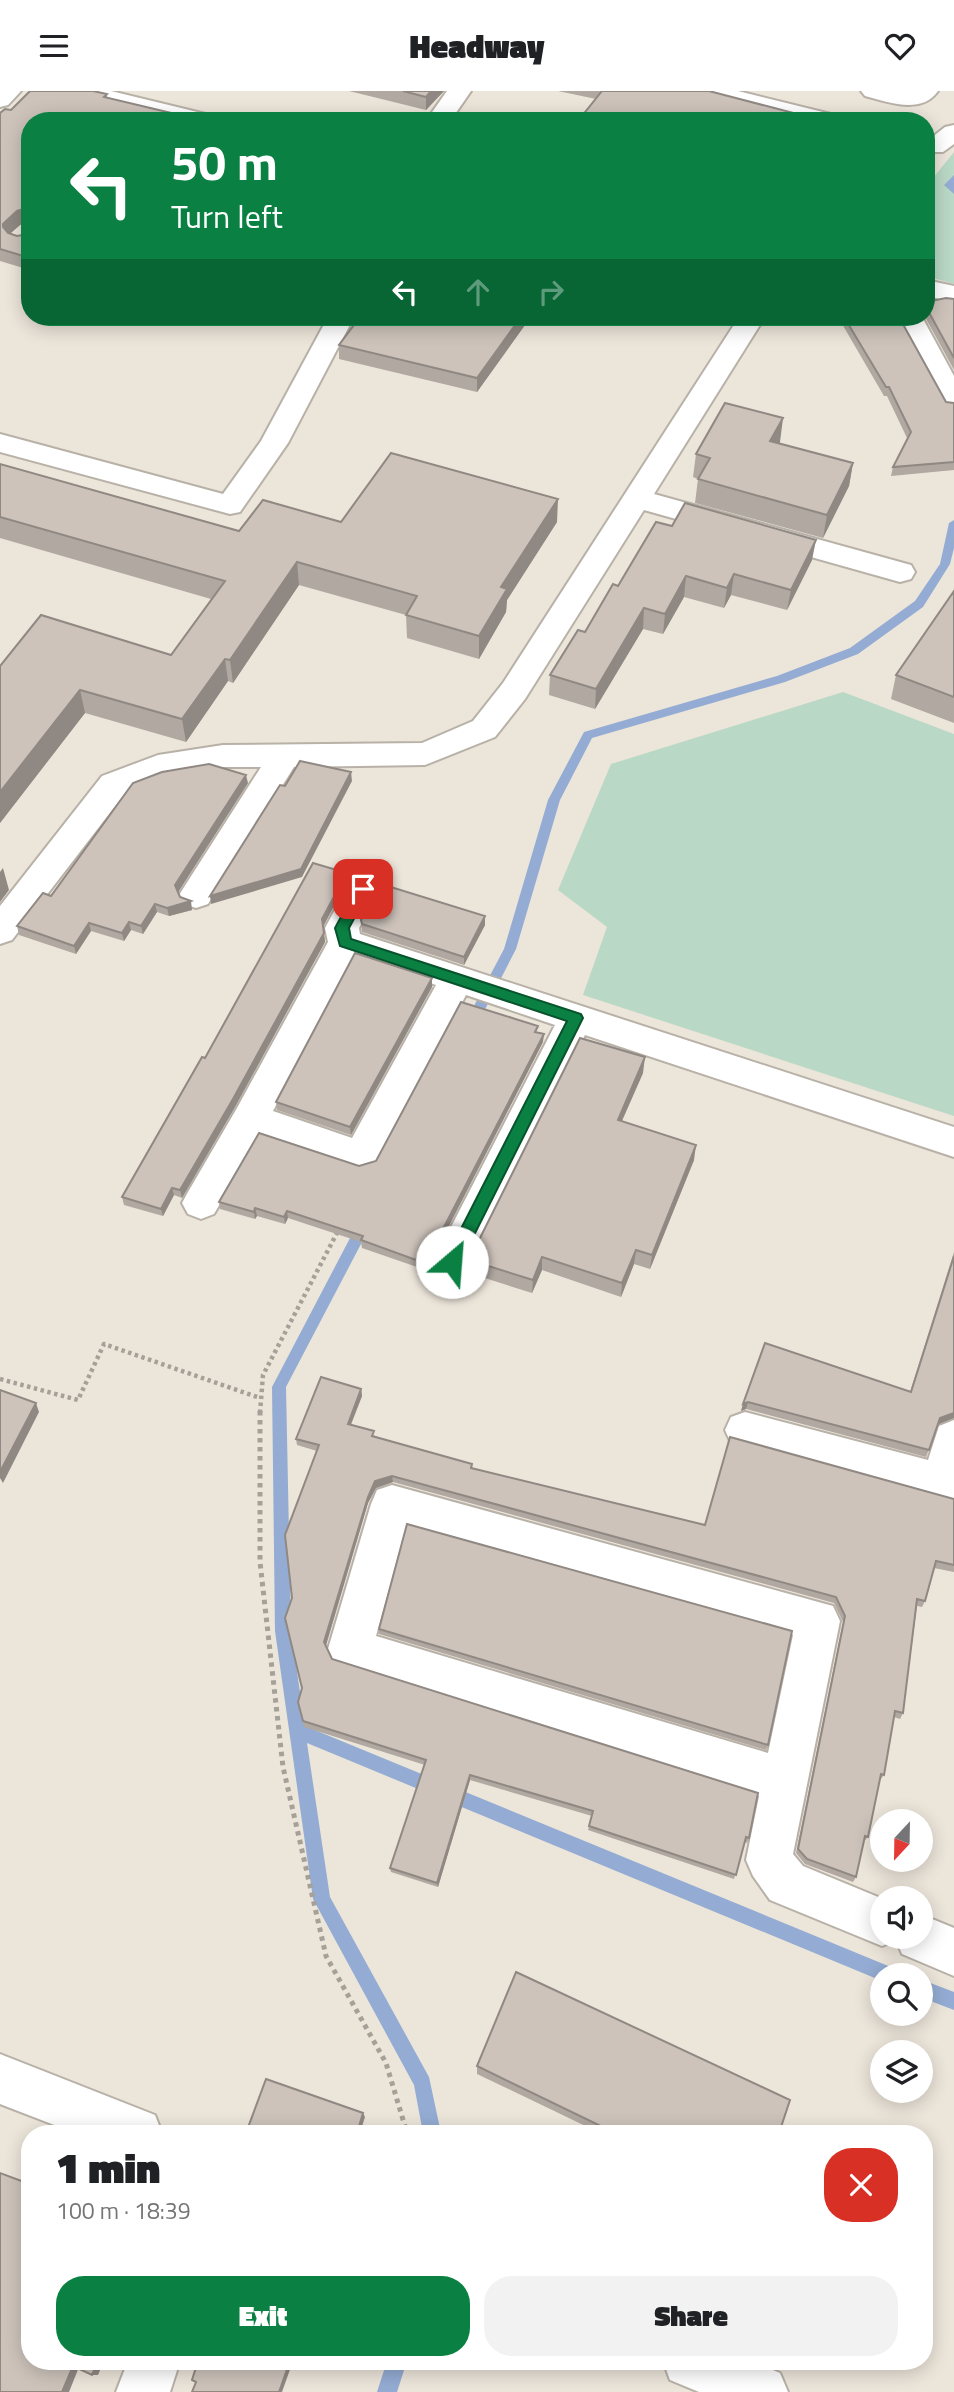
<!DOCTYPE html>
<meta charset="utf-8">
<style>
body{margin:0;font-family:"Titillium Web",sans-serif;background:#f2f2f2;color:#202124;height:100vh;display:flex;flex-direction:column;font-size:26px;white-space:nowrap}
*{box-sizing:border-box;margin:0}
p{font-size:23px;color:#757577}
.icon{flex:none;width:38px;height:38px;fill:none;stroke:currentColor;stroke-width:2;stroke-linecap:round;stroke-linejoin:round}
.map{position:relative;flex:1;overflow:hidden}
.panel{position:absolute;left:21px;top:2034px;width:912px;height:245px;display:flex;flex-direction:column;background:#fff;border-radius:28px;box-shadow:0 4px 18px #0003}
.panel>*{flex:none}
.banner{position:absolute;left:21px;top:21px;width:914px;height:214px;border-radius:28px;box-shadow:0 4px 18px #0003;background:#0b8043;color:#fff;overflow:hidden}
.needle{width:46px;rotate:202deg}
.controls{position:absolute;left:870px;top:1718px;display:grid;gap:14px}
.controls a{display:grid;place-items:center;width:63px;height:63px;border-radius:50%;background:#fff;box-shadow:0 4px 18px #0003;font-size:35px}
.pin{position:absolute;display:grid;place-items:center;width:60px;height:60px;color:#fff;margin:-30px;border-radius:14px;box-shadow:0 4px 10px #0006}
.me{position:absolute;width:77px;margin:-38px;rotate:27deg;stroke-linejoin:round;filter:drop-shadow(0 0 5px #0008)}
.turn{display:flex;align-items:center;gap:24px;height:147px;padding:0 35px;font-size:32px}
.turn .icon{width:91px;height:91px;stroke-width:2.5}
.turn b{display:block;font-size:49px;line-height:60px}
.lanes{display:flex;align-items:center;height:66px;padding:0 35px;background:#0003;justify-content:center;gap:35px;direction:ltr}
.lanes .off{opacity:.35}
.round{display:grid;place-items:center;flex:none;width:74px;height:74px;border-radius:28px;background:#f2f2f2}
.overview{display:flex;align-items:center;justify-content:space-between;height:119px;padding:0 35px}
h1{font-size:42px;font-weight:800;line-height:52px}
.button{display:flex;gap:14px;margin-top:auto;padding:14px 35px}
.button a{flex:1;height:80px;border-radius:28px;background:#0b8043;color:#fff;font-size:28px;font-weight:800;line-height:80px;text-align:center}
.button a+a{background:#f2f2f2;color:#202124}
header{display:flex;justify-content:space-between;align-items:center;height:91px;padding:0 35px;background:#fff;font-size:32px;font-weight:800}
.map>svg:first-child{display:block}
.green{fill:#b9d8c5}
.lines{fill:none;stroke-linecap:round;stroke-linejoin:round}
.stream{fill:#94acd3;fill-rule:evenodd}
.minor-casing{stroke:#b8b1a7;stroke-width:4}
.path-far1{stroke:#a6a198;stroke-width:4.5;stroke-dasharray:3.5 3.5;stroke-linecap:butt}
.path{stroke:#a6a198;stroke-width:5;stroke-dasharray:4.5 4.5;stroke-linecap:butt}
.minor{fill:#fff;fill-rule:evenodd}
.wall{fill:#b0a8a1;fill-rule:evenodd}
.shaded-wall{fill:#908883}
.building{fill:#cdc3bb;stroke:#908883;stroke-width:2}
.route{fill:#0b8043;stroke:#07532c;stroke-width:2}
</style>
<header><svg class="icon" aria-label="menu" viewBox="0 0 24 24"><path d="M4 6h16M4 12h16M4 18h16"/></svg>Headway<svg class="icon" aria-label="heart" viewBox="0 0 24 24"><path d="M12 20l-8-8c-3-5 5-10 8-4 3-6 11-1 8 4z"/></svg></header>
<div class="map">
<svg width="954" height="2301" viewBox="0 0 954 2301">
<rect width="100%" height="100%" fill="#ece5da"/>
<path class="green" d="M954 61V193L926 185V102L933 87Z
M843 601 954 643V1025L583 904 607 836 558 799 611 673Z"/>
<g class="lines">
<path class="stream" d="M954 84V103L944 94Z
M954 429V457L950 473 923 516 858 563 785 591 592 647 560 709 516 858 476 936H466L465 932 504 858 548 709 584 641 777 585 850 557 915 510 940 473 949 432Z
M365 1126 370 1128 372 1132 286 1296 291 1540 305 1635 898 1879 901 1885H882V1890L307 1652 330 1806 429 1986 441 2042H423L414 1994 313 1808 275 1540 272 1296 360 1128Z
M920 1888 954 1901V1919L920 1906Z
M387 2270H407L397 2301H377Z"/>
<g class="minor-casing">
<path id="minor" d="M0 0H21L8 14 0 16Z
M69 0H111L214 25 217 30H174L73 5Z
M447 0H471L451 29H433L430 24Z
M697 0H738L839 25 842 30H800L701 5Z
M861 0H938C922 24 887 11 865 5Z
M954 34V53L943 61H926V51L945 36Z
M926 189 954 195V211L926 205Z
M328 226H354L288 352 240 421 230 423 0 361V343L223 403 261 350Z
M739 226H765L654 403 911 474 915 481 911 488 900 491 644 419 525 608 495 646 425 674 294 676 208 813 196 817 184 813 179 804 261 676H223L163 687 126 701 12 849 0 853V815L102 685 158 664 223 654 422 652 473 630 503 592Z
M896 226H922L954 285V319L944 317 940 311Z
M363 785 375 789 380 798 359 837 360 843 954 1036V1066L585 944 466 1183 452 1188 438 1183 433 1171 555 934 466 904 374 1076 361 1080 259 1046 214 1123 201 1128 188 1123 182 1112 188 1101 237 1017 328 851 325 837 351 789ZM354 867 436 894 352 1047 273 1020Z
M745 1321 928 1369 939 1335 954 1329V1414L731 1352 725 1339 731 1326Z
M392 1394 833 1515 840 1530 793 1763 803 1775 883 1808 882 1846H920V1823L954 1837V1885L902 1863 896 1849 882 1855 770 1809 753 1785 746 1769 759 1705 335 1573 328 1558 371 1413 377 1399ZM406 1436 793 1544 768 1662 376 1545Z
M0 1963 155 2024 162 2042H75L0 2013Z
M128 2270H180L170 2301H116Z
M663 2270H751L780 2282 788 2301H699L670 2289Z"/>
</g>
<path class="path-far1" d="M0 1288 78 1309 104 1253 260 1307
M260 1322 263 1284 338 1140"/>
<path class="path" d="M260 1320V1471L283 1676 326 1865 386 1972 407 2042"/>
<use href="#minor" class="minor"/>
</g>
<path class="wall" d="M349 0H444L426 19Z
M558 0H709L596 8Z
M107 3V7L30 30V179L0 170V22L11 19ZM29 131 28 143 17 145 10 143 20 134Z
M954 208V279L925 226H926V211Z
M360 226H535L534 228 530 227 477 301 339 268V254Z
M838 226H899L946 311 954 312V379L891 385 893 376 907 347 887 305H884Z
M780 351 779 353 853 372 849 395 823 447 695 412 698 388 693 386 696 363Z
M0 373 239 440 341 431H557L507 509 506 521 479 568 407 547 406 524 299 494 233 592 228 590 186 651 85 622 0 732V575L171 564 211 508 0 447Z
M672 435 812 469 787 519 731 504 724 517 684 506 663 543 643 538 595 618 549 604 550 584 585 541 618 495Z
M954 500V632L891 608 896 584Z
M248 692 178 801 180 806 192 819 169 825 157 821 143 843 131 839 124 850 91 840 76 863 19 844 17 835 51 805Z
M347 782V790L323 835 325 851 235 1016 182 1107 174 1104 163 1125 124 1114 122 1106 205 967Z
M361 829 485 834 464 874 362 841Z
M432 887V896L351 1044 277 1019 276 1011Z
M543 951 431 1170 421 1167 417 1176 362 1157 361 1151 288 1127 285 1133 257 1125 255 1128 220 1118 219 1111 359 1075 376 1070Z
M643 982 622 1030 694 1069 650 1178 634 1173 621 1206 542 1179 532 1202 469 1182V1169Z
M954 1161V1327L938 1334 926 1366 746 1318 741 1320 765 1252 910 1301Z
M361 1298 362 1305 351 1334 375 1345 472 1377 705 1434 954 1408V1481L934 1477 925 1510 922 1516 917 1515 903 1622 900 1628 894 1626 884 1684 880 1689 868 1746 864 1750 856 1786 853 1791 805 1773 796 1762 843 1531 834 1512 393 1391 376 1397 368 1412 326 1555 332 1568 749 1747 747 1752 744 1751 734 1788 588 1739 592 1725 470 1689 438 1796 391 1781 390 1777 425 1674 304 1636 298 1611 302 1597 292 1507 317 1360 297 1354 296 1348Z
M379 1538 768 1654 766 1659 379 1543Z
M477 1975 779 2042H600L477 1983Z"/>
<path class="shaded-wall" d="M431 0H444L426 19V6Z
M26 117 29 131 20 134 6 146 3 136V133L17 120Z
M521 226H530V227L477 301V287Z
M783 327 780 351 767 374 770 350Z
M853 372 849 395 823 447 827 424Z
M558 408 557 431 507 509 506 521 479 568V545L501 496Z
M816 449 812 469 787 519 791 499Z
M297 471 299 494 233 592 230 569Z
M734 483 731 504 724 517 727 497Z
M686 485 684 506 663 543 665 523Z
M644 517 643 538 595 618 596 598Z
M225 568 228 590 186 651 182 628Z
M80 599 85 622 0 732V701Z
M351 681 352 690 302 786 211 813 210 805Z
M246 684 248 692 177 803 175 794Z
M3 777 9 799 0 811V781Z
M347 782V790L323 836 322 828Z
M191 810 192 819 169 825 167 817Z
M155 813 157 821 143 843 141 835Z
M485 825V834L464 874V866Z
M129 831 131 839 124 850 122 842Z
M89 832 91 840 76 863 74 855Z
M324 842 325 851 235 1016 182 1107 180 1099Z
M432 887V896L351 1044 350 1036Z
M544 943 543 951 431 1170 430 1163Z
M645 966 643 982 616 1043 618 1029Z
M696 1054 694 1069 650 1178 652 1164Z
M172 1097 174 1104 163 1125 161 1118Z
M255 1117 257 1125 255 1128 254 1121Z
M287 1120 288 1127 285 1133 284 1126Z
M636 1159 634 1173 621 1206 622 1192Z
M421 1160V1167L417 1176 416 1169Z
M542 1166V1179L532 1202 533 1189Z
M361 1298 362 1305 348 1340V1333Z
M748 1311 746 1318 741 1320 743 1313Z
M36 1312 39 1321 3 1392 0 1387V1381Z
M954 1322V1327L936 1334 940 1327Z
M392 1385 393 1391 376 1397 368 1412 325 1557 324 1551 368 1406 375 1390Z
M470 1684V1689L438 1796 437 1792Z
M363 2022 365 2026 360 2042H357Z
M98 2270H104L98 2284H92Z
M290 2270H293L282 2301H279Z
M73 2275 79 2276 69 2301H62Z"/>
<path class="building" d="M30 0H93L107 3 104 6 205 30H30V120L26 117 17 120 3 133V136L8 142 17 145 28 143 30 122V167L0 158V22L5 18 11 19Z
M403 0H431L426 6Z
M602 0H709L824 30H578Z
M946 207 954 208V267L926 216V211Z
M360 226H521L477 287 339 254Z
M844 226H899L946 311 954 312V371L893 376 911 341 889 296H886Z
M725 312 783 327 770 350 853 372 827 424 698 388 710 367 696 363Z
M391 362 558 408 501 496 507 498 479 545 406 524 417 505 297 471 230 569 225 568 182 628 80 599 0 701V575L41 524 171 564 225 490 0 426V373L239 440 263 409 341 431Z
M685 412 816 449 791 499 734 483 727 497 686 485 665 523 644 517 596 598 550 584 578 539 585 541 613 493 618 495 656 431 672 435Z
M954 500V606L896 584Z
M300 670 351 681 301 778 210 805 280 694 285 695Z
M209 673 246 684 175 794 180 806 191 810 167 817 155 813 141 835 129 831 122 842 89 832 74 855 17 835 43 802 51 805 133 692 162 681Z
M313 772 347 782 322 828 324 842 233 1008 180 1099 172 1097 161 1118 122 1106 202 966 205 967Z
M381 793 485 825 464 866 362 833 361 829Z
M355 862 432 887 350 1036 276 1011Z
M461 911 538 935 535 941 544 943 430 1163 421 1160 416 1169 361 1149 363 1145 287 1120 284 1126 255 1117 254 1121 219 1111 259 1042 359 1075 376 1070Z
M580 947 645 966 618 1029 696 1054 652 1164 636 1159 622 1192 542 1166 533 1189 469 1169Z
M954 1165V1322L940 1327 929 1359 748 1311 743 1313 765 1252 911 1301Z
M321 1286 361 1298 348 1333 374 1340 372 1345 472 1373 471 1377 705 1434 730 1346 954 1408V1474L936 1470 925 1510 917 1508 903 1622 895 1620 884 1684 881 1683 868 1746 865 1745 856 1786 807 1768 798 1758 845 1525 836 1506 392 1385 375 1390 368 1406 324 1551 332 1568 758 1702 749 1747 746 1746 736 1784 589 1735 593 1720 470 1684 437 1792 390 1777 426 1669 303 1630 298 1611 302 1597 285 1527 292 1507 285 1444 319 1354 296 1348Z
M0 1299 36 1312 0 1381Z
M407 1433 792 1540 768 1654 379 1538Z
M516 1881 790 2009 779 2042H615L477 1975Z
M266 1988 363 2022 357 2042H246Z
M30 2077V2270H98L92 2284 73 2275 62 2301H0V2082L24 2091Z
M198 2270H290L279 2301H192L196 2291 192 2289Z"/>
<path class="route" d="M363 793 370 798 349 837 351 848 581 923 583 927 458 1176H447L444 1171 567 930 340 855 335 837 358 794Z"/>
</svg>
<div class="controls">
<a><svg class="needle" viewBox="-14 -14 28 28"><path d="M0-13l5 13h-10z" fill="#e53935"/><path d="M0 13l5-13h-10z" fill="#757577"/></svg></a>
<a><svg class="icon" aria-label="sound" viewBox="0 0 24 24"><path d="M4 9h4l5-4v14l-5-4H4zM17 9q2 3 0 6"/></svg></a>
<a><svg class="icon" aria-label="search" viewBox="0 0 24 24"><circle cx="10" cy="10" r="6"/><path d="M15 15l6 6"/></svg></a>
<a><svg class="icon" aria-label="layers" viewBox="0 0 24 24"><path d="M12 4l9 5-9 5-9-5zM3 14l9 5 9-5"/></svg></a>
</div>
<div class="pin" style="left:363px;top:798px;background:#d93025"><svg class="icon" aria-label="arrive" viewBox="0 0 24 24"><path d="M6 21V4h12l-3 4 3 4H6"/></svg></div>
<svg class="me" style="left:452px;top:1171px" viewBox="-20 -20 40 40"><circle r="19" fill="#fff"/><path d="M0-13L10 11 0 6-10 11z" fill="#0b8043"/></svg>
<div class="banner">
<div class="turn"><svg class="icon" aria-label="left" viewBox="0 0 24 24"><path d="M17 20v-9H6M10 6l-5 5 5 5"/></svg><div><b>50 m</b>Turn left</div></div>
<div class="lanes"><svg class="icon" aria-label="left" viewBox="0 0 24 24"><path d="M17 20v-9H6M10 6l-5 5 5 5"/></svg><svg class="icon off" aria-label="ahead" viewBox="0 0 24 24"><path d="M12 20V5M6 11l6-6 6 6"/></svg><svg class="icon off" aria-label="right" viewBox="0 0 24 24"><path d="M7 20v-9h11M14 6l5 5-5 5"/></svg></div>
</div>
<section class="panel">
<div class="overview"><div><h1>1 min</h1><p>100 m · 18:39</p></div><a class="round" style="background:#d93025;color:#fff"><svg class="icon" aria-label="close" viewBox="0 0 24 24"><path d="M6 6l12 12M18 6L6 18"/></svg></a></div>
<div class="button"><a>Exit</a><a>Share</a></div>
</section>
</div>
